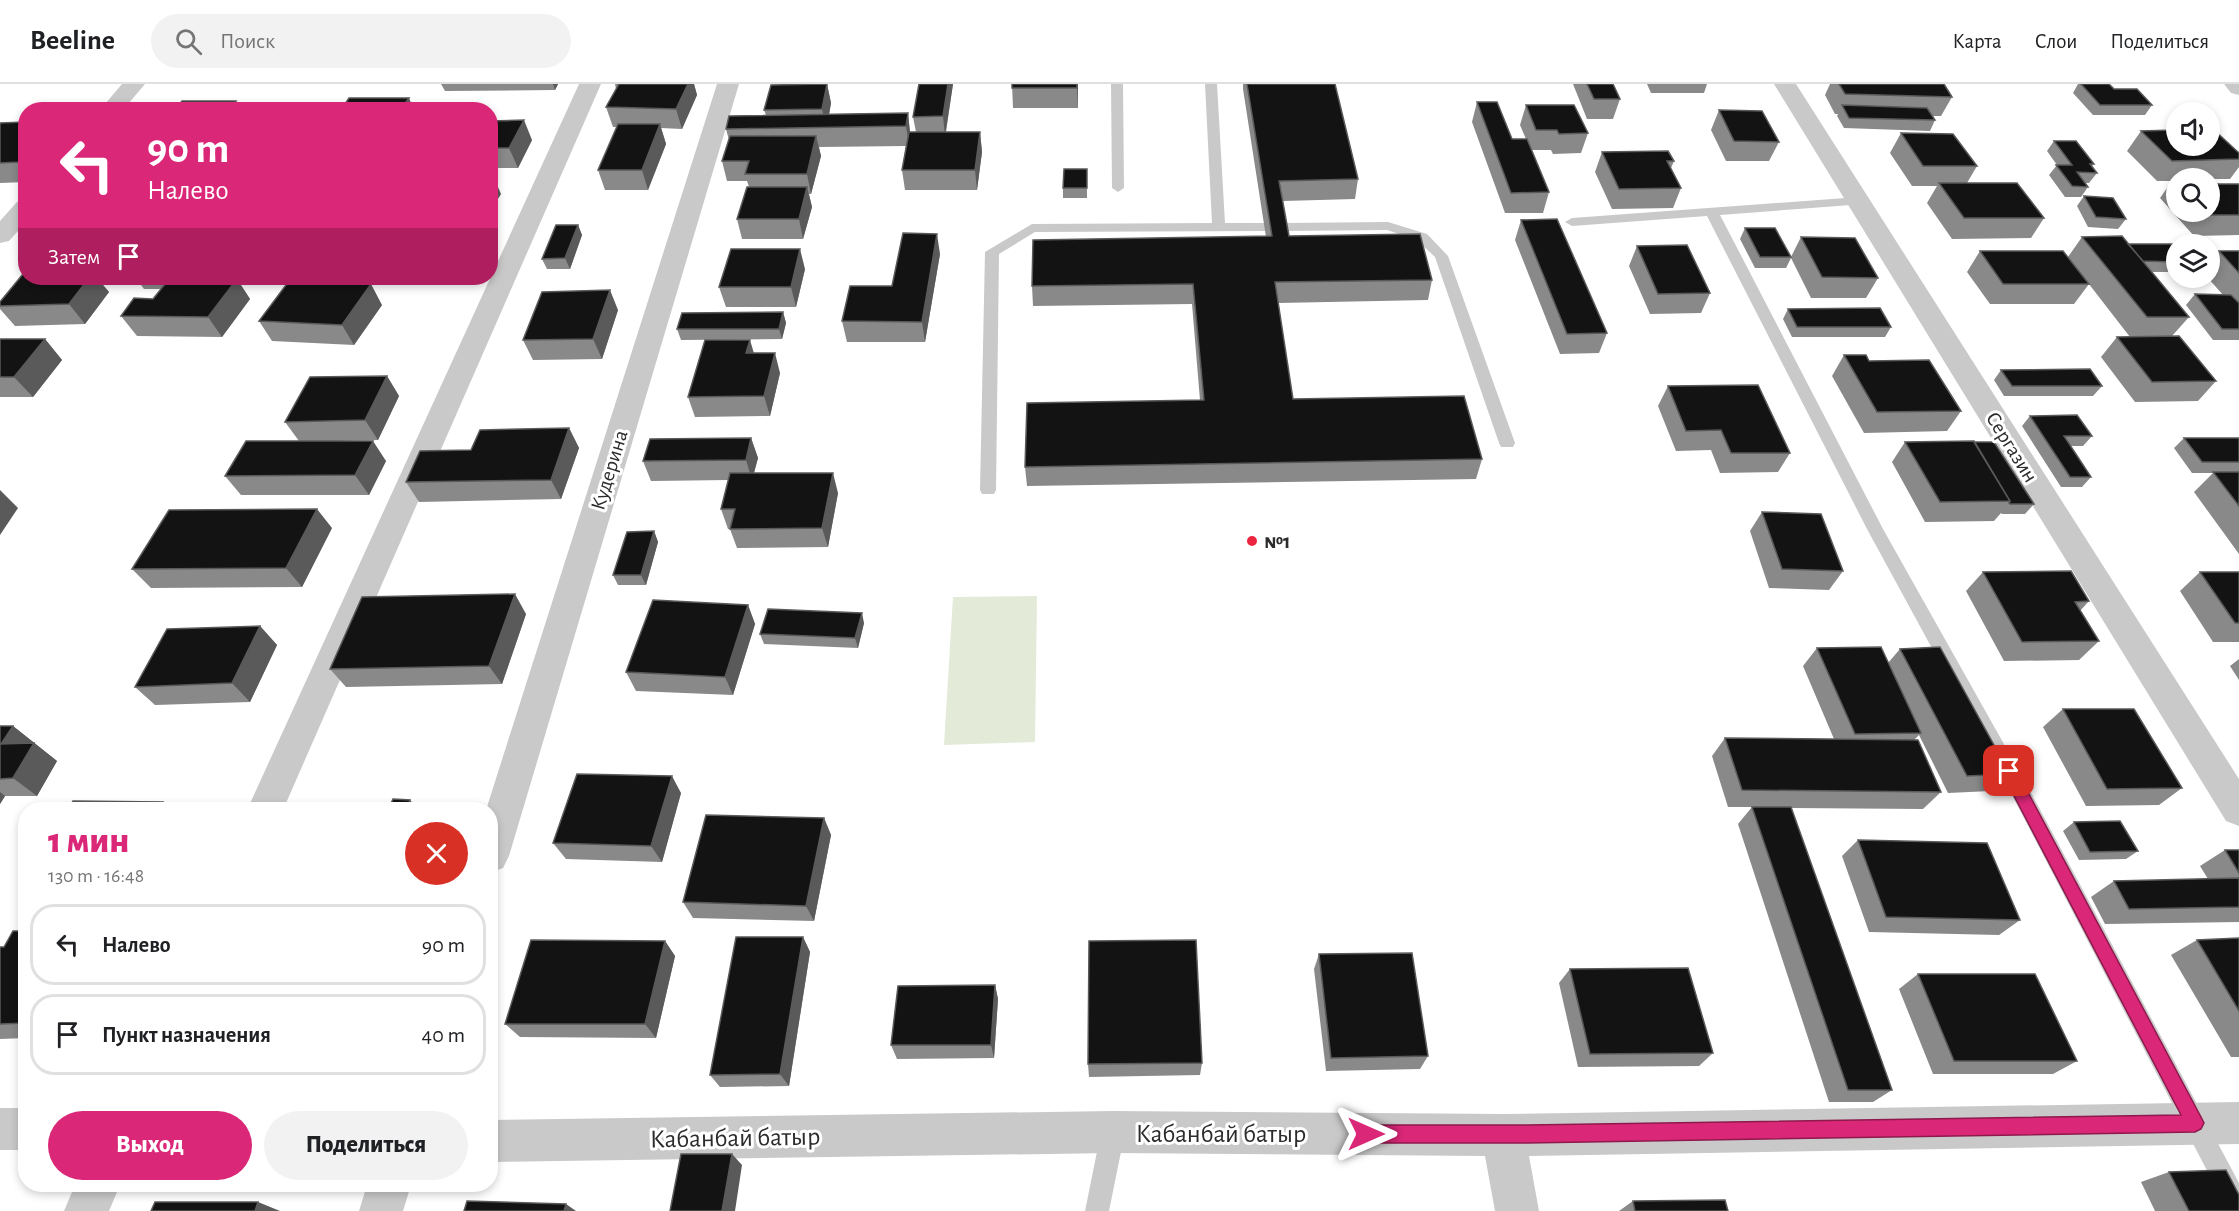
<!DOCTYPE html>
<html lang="ru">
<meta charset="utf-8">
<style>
body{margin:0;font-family:"Alegreya Sans",sans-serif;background:#f2f2f2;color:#202124;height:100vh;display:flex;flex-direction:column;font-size:22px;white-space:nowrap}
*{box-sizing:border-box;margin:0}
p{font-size:20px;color:#757577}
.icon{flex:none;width:33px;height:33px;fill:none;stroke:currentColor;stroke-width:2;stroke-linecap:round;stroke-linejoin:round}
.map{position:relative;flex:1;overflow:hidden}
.panel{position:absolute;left:18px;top:718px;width:480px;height:390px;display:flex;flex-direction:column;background:#fff;border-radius:24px;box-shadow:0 3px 9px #0003}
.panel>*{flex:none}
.guide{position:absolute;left:18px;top:18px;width:480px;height:183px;border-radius:24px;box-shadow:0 3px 9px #0003;background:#db2777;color:#fff;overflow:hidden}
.fabs{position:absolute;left:2166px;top:18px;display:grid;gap:12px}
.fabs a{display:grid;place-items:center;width:54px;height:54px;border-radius:50%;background:#fff;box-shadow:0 3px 9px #0003;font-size:30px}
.pin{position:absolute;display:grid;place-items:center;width:51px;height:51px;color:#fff;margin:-26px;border-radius:12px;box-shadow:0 3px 9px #0006}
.me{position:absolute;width:66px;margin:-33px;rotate:90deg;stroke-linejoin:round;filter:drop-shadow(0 0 4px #0008)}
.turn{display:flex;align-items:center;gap:21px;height:126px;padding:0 30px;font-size:27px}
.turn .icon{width:78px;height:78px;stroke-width:2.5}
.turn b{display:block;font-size:42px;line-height:51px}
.then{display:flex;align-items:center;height:57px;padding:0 30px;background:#0003;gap:12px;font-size:22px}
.round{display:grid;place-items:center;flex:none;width:63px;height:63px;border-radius:32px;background:#f2f2f2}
.headline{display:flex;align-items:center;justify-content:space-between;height:102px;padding:0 30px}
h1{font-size:36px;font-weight:800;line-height:45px;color:#db2777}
.cta{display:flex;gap:12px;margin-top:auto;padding:12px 30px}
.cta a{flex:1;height:69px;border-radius:36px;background:#db2777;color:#fff;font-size:24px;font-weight:800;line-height:69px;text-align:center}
.cta a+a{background:#f2f2f2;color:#202124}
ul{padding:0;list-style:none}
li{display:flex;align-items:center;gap:18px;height:81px;margin:0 12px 9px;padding:0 18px;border:3px solid #e0e0e0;border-radius:24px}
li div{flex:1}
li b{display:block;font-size:22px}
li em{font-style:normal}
header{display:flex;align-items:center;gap:36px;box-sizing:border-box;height:84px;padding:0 30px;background:#fff;border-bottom:2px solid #e0e0e0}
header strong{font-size:28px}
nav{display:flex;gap:33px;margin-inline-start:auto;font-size:21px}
.search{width:420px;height:54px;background:#f2f2f2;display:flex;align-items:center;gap:15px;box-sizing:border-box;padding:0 21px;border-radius:33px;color:#757577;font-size:22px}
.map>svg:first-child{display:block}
.green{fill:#e3ebd8}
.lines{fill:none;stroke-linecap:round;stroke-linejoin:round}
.service{fill:#c9c9c9;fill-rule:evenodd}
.minor{fill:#c9c9c9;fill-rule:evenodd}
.wall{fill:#898989}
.shaded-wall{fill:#5a5a5a}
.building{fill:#131313;stroke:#5a5a5a;stroke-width:1.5}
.route{fill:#db2777;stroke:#8e194d;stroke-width:1.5}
.poi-dot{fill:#eb2540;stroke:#fff;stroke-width:2}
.labels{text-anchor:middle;stroke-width:6;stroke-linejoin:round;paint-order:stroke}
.street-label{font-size:21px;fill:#2c2c2c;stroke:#fff}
.poi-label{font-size:21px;font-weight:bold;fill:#2c2c2c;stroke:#fff;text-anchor:start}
.near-street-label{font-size:26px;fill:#2c2c2c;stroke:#fff}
</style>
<header>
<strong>Beeline</strong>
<div class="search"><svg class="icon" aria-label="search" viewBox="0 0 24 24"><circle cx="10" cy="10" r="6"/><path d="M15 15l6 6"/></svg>Поиск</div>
<nav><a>Карта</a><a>Слои</a><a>Поделиться</a></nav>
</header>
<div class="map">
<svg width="2239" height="1127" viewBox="0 0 2239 1127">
<rect width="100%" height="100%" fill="#fff"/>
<path class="green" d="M1037 512 1035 658 944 661 953 513Z"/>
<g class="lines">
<path class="service" d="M1111 0H1123L1124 104 1118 108 1112 104Z
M1205 0H1217L1225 139H1265L1272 143 1265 147 1035 148 999 170 996 406 994 410H982L980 406 985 168 1032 140 1212 139Z
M1859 113 1864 114 1866 117 1864 120 1720 131 1883 445 2027 701 2239 1099V1127H2228L2013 713 1867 445 1707 132 1572 142 1565 138 1572 134Z
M1388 138 1427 150 1448 172 1515 359 1513 363H1501L1499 359 1435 173 1417 156 1387 146 1282 147 1275 143 1282 139Z
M1113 1036 1121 1040 1125 1048 1109 1127H1085L1101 1048 1105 1040Z"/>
<path class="minor" d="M122 0H145L123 26H100Z
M579 0H601L283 726H247Z
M717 0H739L509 772 503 784 490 789V726H486Z
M1774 0H1796L2239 695V742L2226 737Z
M2224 0H2239V11L2231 9Z
M26 116V138L9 157 0 159V137L17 118Z
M2239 1018V1060L1529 1072 1539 1127H1495L1485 1072 1113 1069 490 1078V1036L1113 1027 1503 1030Z
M0 1024H26V1066H0Z
M75 1101H120L109 1127H64Z
M367 1101H411L403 1127H359Z"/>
</g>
<path class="wall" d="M441 0H558L555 6 445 7Z
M615 0H694L697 11 682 45 661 44 666 60 648 106H605L598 86 617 43H613L606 23 616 5Z
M827 0 831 19 829 30 908 29 910 48H916L913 33 953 0 946 48H980L982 68 977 106H905L902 86 906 62 819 63 821 72 811 110H809L812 123 803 155H742L737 135 749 103 747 97H727L722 77 729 56 726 45 766 31 764 26Z
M1012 0H1078V24H1013Z
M1243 0H1335L1358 95 1355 115 1283 117 1289 152 1432 196 1428 216 1278 219 1293 315 1482 375 1476 395 1027 402 1025 383 1200 316 1192 220 1033 222 1032 202 1266 153 1243 5Z
M1573 0H1613L1620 15 1613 35H1587Z
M1647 0H1707L1704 9H1651Z
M1830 0H1944L1952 13 1941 32H1933L1935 36 1930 47 1844 44 1837 32 1838 30H1835L1825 11Z
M2078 0H2109L2114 5 2152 21 2145 31H2093L2073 9Z
M1477 18 1512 55H1526L1520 41 1526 21 1588 49 1581 69 1553 70 1551 66H1531L1549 108 1543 129H1505L1472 38Z
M1719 26 1779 58 1769 77H1726L1711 46Z
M490 37 532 56 518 84H490Z
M26 38V98L0 99V39Z
M2141 47 2239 69V83L2230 95H2210V94H2176V128H2210L2239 100V151L2194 152 2160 114 2172 97H2157L2127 67Z
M1901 49 1977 82 1967 99 2044 134 2031 154 1952 155 1927 119 1937 102H1912L1890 69Z
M2054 57 2094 80 2092 82 2097 89 2089 99H2085L2088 103 2081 113H2065L2049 91 2057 81 2047 67Z
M1602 68 1674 77 1671 84 1681 104 1673 124 1612 125 1595 88Z
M1087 85V114H1063V104Z
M2084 112 2126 135 2118 145 2088 143 2077 122Z
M1521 136 1607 249 1599 269 1560 270 1515 156Z
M578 141 582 151 570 185H547L542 175Z
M1745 144 1791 173 1801 153 1878 194 1866 214H1811L1791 174 1786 184H1755L1740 155Z
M2082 153 2128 160H2176V188H2152L2189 233 2172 252 2216 297 2198 317 2135 318 2101 273 2117 253H2130L2068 173Z
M1637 162 1710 209 1701 229 1650 230 1629 182Z
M1980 167 2089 200 2074 220H1990L1967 188Z
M2219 167H2239V218H2237L2239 219V256H2213L2186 221 2195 210 2223 211 2208 194H2210V179Z
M940 170 925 258H847L842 237Z
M805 185 796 223H726L719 203Z
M26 194H97L109 208 85 240 15 242 0 225V222Z
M136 194H219H218L237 195 250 215 222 253 137 252 121 232 153 215 161 205H144Z
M382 221 354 261 272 257 259 237Z
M1788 225 1891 243 1885 253H1792L1783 235Z
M618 226 602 275 533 276 523 256Z
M783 228 786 239 782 255 681 256 677 245Z
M0 255H45L62 276 33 313H0Z
M754 269 780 289 770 332 695 333 688 313Z
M1844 271 1869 277 1961 327 1947 347 1864 349 1832 292Z
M2001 286 2102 302 2093 312H2004L1994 296Z
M387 292 399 312 378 356 334 357 386 377 369 411H241L225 392 299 357 285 338Z
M1668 302 1790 369 1778 388 1720 389 1711 366 1676 367 1658 322Z
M2030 332 2092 352 2083 362H2071L2091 393 2082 403H2061L2022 342Z
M569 344 579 364 561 415 419 418 406 398 471 366Z
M751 354 758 374 754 389 838 409 828 463 737 464 730 445H728L721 425 729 396 651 397 643 377Z
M2184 354H2239V470L2194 408 2213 389H2192L2174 364Z
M1905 358 2034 420 2025 430H2002L2001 429 1994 437 1925 438 1892 378Z
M1762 428 1843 487 1829 506 1769 504 1750 447Z
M332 444 302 503 151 504 132 485Z
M654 447 658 458 646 501H618L613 491Z
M1983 488 2089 517 2080 527 2099 557 2079 576 2004 577 1966 507Z
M2200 488H2239V558H2213L2180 507Z
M748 521 755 540 733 611 636 607 626 588Z
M526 530 502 600 346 603 330 585Z
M864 539 858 564 764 560 760 550Z
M260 542 277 561 250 618 155 621 135 603Z
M1817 564 1888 579 1900 565 2010 690 1991 707 1948 709 1919 651 1914 656 1941 708 1923 725 1791 724 1892 1006 1873 1018H1829L1738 740 1752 723H1728L1712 672 1725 654 1834 655 1803 582Z
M2239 575V596L2230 582Z
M2063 625 2182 704 2159 721 2086 722 2043 643Z
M0 642H13L57 677 37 712H5L0 720Z
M681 709 662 778 566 775 553 759Z
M824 734 831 751 814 837 693 834 683 818Z
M2074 738 2138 767 2126 775 2079 776 2063 747Z
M1858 756 2020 836 1999 851 1869 848 1842 772Z
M2225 766H2239V838L2105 840 2091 813 2114 797 2208 795 2200 782Z
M26 847V954L0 955V863H4Z
M803 853 810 868 789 1002 720 1003 710 991Z
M2239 854V973H2231L2171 871 2197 856Z
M665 857 675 872 656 954 520 953 505 940Z
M1319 870 1428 972 1420 985 1326 987 1314 885Z
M1570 885 1713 969 1699 982 1578 983 1559 899Z
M1918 890 2077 977 2053 990H1933L1899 905Z
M995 901 998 915 994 974 897 975 891 961Z
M1202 979 1200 991 1089 993 1088 980Z
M2169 1088 2239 1127H2155L2141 1098Z
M1633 1117 1728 1127H1619Z"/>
<path class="shaded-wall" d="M553 0H558L555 6Z
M688 0H694L697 11 682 45 676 25Z
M827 0 831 19 827 43H826L822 25Z
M948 0H953L945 52 943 32Z
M1077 0H1078V24L1077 4Z
M409 14 414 26H401Z
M236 17 241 26H229Z
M908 29 910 49 909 61 906 42Z
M524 36 532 56 518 84 509 64Z
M660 40 666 60 648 106 642 86Z
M980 48 982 68 977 106 975 86Z
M816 52 821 72 811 110 807 90Z
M26 73V84L21 78Z
M492 89 501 110 490 128V92Z
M807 103 812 123 803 155 799 135Z
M578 141 582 151 570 185 565 174Z
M937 150 940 170 925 258 922 238Z
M800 165 805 185 796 223 791 203Z
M89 194H97L109 208 85 240 69 220Z
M237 195 250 215 222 253 208 233Z
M371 200 382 221 354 261 342 241Z
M610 206 618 226 602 275 593 255Z
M783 228 786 239 782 255 779 245Z
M45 255 62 276 33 313 14 293Z
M750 256 756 276 746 269Z
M775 269 780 289 770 332 764 312Z
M387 292 399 312 378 356 365 336Z
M569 344 579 364 561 415 551 396Z
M751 354 758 374 752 396 746 376Z
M373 357 386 377 369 411 355 391Z
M833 389 838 409 828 463 822 444Z
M0 406 18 424 0 451Z
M317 425 332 444 302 503 286 484Z
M654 447 658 458 646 501 641 491Z
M515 510 526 530 502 600 489 582Z
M748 521 755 540 733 611 725 593Z
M862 529 864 539 858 564 855 554Z
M260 542 277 561 250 618 232 599Z
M13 642 57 677 37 712 13 694 1 660Z
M672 692 681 709 662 778 651 762Z
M0 708 5 712 0 720Z
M410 716 419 726H406Z
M163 718 174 726H158Z
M824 734 831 751 814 837 806 822Z
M803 853 810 868 789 1002 780 990Z
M665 857 675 872 656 954 645 940Z
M995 901 998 915 994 974 991 961Z
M732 1070 742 1081 735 1127H722Z
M258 1118 280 1127H255Z
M566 1120 576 1127H564Z"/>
<path class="building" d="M619 0H688L676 25 606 23Z
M827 0 822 25 764 26 771 1Z
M919 0H948L943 32 913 33Z
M1012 0H1077V4H1012Z
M1247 0H1335L1358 95 1279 97 1289 152 1420 150 1432 196 1275 198 1293 315 1464 312 1482 375 1025 383 1027 319 1204 316 1193 200 1032 202 1033 156 1272 152Z
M1587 0H1613L1620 15H1594Z
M1839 0H1944L1952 13 1845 10Z
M2081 0H2109L2114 5H2137L2152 21H2100Z
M349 14H409L401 25H414L413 26H341Z
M182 17H236L229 26H175Z
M1477 18H1497L1512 55H1527L1549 108 1511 109Z
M1526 21H1574L1588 49 1559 50 1557 46H1536Z
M1842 21 1927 24 1935 36 1849 34Z
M1719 26 1762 27 1779 58 1734 57Z
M908 29 906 42 726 45 729 32Z
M524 36 509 64H490V37Z
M26 38V73L21 78 0 79V39Z
M618 40H660L642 86H598Z
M2210 45H2213L2239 69V75L2172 77 2141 47 2176 46V62H2210Z
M909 48H980L975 86H902Z
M1901 49 1953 50 1977 82H1923Z
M730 52H816L807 90H745L749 77H722Z
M2054 57H2076L2094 80H2090L2097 89 2077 88 2088 103 2072 102 2056 81H2072Z
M1668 67 1674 77H1667L1681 104 1619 105 1602 68Z
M1064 85H1087V104H1063Z
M2175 93H2193L2194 94 2176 95Z
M1939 99H2017L2044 134H1964Z
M2210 100H2239V131H2210L2206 128H2210Z
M747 103H807L799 135H737Z
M2084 112 2113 114 2126 135 2096 133Z
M1557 135 1607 249 1567 250 1521 136Z
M556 141H578L565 174 542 175Z
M1745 144H1775L1791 173H1760Z
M903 149 937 150 922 238 842 237 850 202H892Z
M2122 152 2189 233H2147L2082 153Z
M1801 153 1855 154 1878 194 1822 193Z
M2128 160H2189H2176V178L2143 177Z
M1687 161 1710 209 1658 210 1637 162Z
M731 165H800L791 203H719Z
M1980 167H2063L2089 200H2003Z
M2219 167H2239V189Z
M23 190H26V194H89L69 220 0 222V218Z
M136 194H170L169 195Z
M170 194H178L237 195 208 233 121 232 134 214 153 215Z
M289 197 371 200 342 241 259 237Z
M610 206 593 255 523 256 542 208Z
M2195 210 2231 211 2239 219V245H2222Z
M1880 224 1891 243H1797L1788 225Z
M783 228 779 245H677L682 229Z
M2179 252 2216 297 2152 298 2117 253Z
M0 255H45L14 293H0Z
M705 256H750L746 269H775L764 312 688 313Z
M1844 271H1866L1869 277 1929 276 1961 327 1877 328Z
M2090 285 2102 302H2012L2001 286Z
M387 292 365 336 285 338 310 293Z
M1758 301 1790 369H1731L1721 346 1686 347 1668 302Z
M2077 331 2092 352H2064L2091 393H2070L2030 332Z
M569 344 551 396 406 398 420 367 471 366 480 346Z
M751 354 746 376 643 377 650 355Z
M2184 354H2239V378H2202Z
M246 357H373L355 391 225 392Z
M1974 357 2010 417 1940 418 1905 358Z
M1974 358H1994L2034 420H2010L2009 419 2010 417Z
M2213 388H2239V422Z
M730 389H833L822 444 730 445 735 425H721Z
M317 425 286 484 132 485 169 426Z
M1762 428 1821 430 1843 487 1782 485Z
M654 447 641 491H613L627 448Z
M2071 487 2089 517 2075 518 2099 557 2022 558 1983 488Z
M2200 488H2239V539H2235Z
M515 510 489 582 330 585 362 513Z
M653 516 748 521 725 593 626 588Z
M768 525 862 529 855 554 760 550Z
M260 542 232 599 135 603 167 545Z
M1881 563 1921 649 1855 650 1817 564Z
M1940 563 2010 690 1967 692 1900 565Z
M2063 625H2134L2182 704 2107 705Z
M0 642H13L1 660 34 659 13 694 0 695Z
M1725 654 1918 656 1941 708 1742 706Z
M577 690 672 692 651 762 553 759Z
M393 715 410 716 406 726H388Z
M73 717 163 718 158 726H68Z
M1752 723H1791L1892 1006H1848Z
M706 731 824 734 806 822 683 818Z
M2120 737 2138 767 2090 768 2074 738Z
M1858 756 1987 759 2020 836 1886 833Z
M2225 766H2239V789Z
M2239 794V823L2129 825 2114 797Z
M13 847H26V939L0 940V863H4Z
M736 853H803L780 990 710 991Z
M2239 854V927L2197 856Z
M531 856 665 857 645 940H505Z
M1196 856 1202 979 1088 980 1089 857Z
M1412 869 1428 972 1331 974 1319 870Z
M1688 884 1713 969 1590 970 1570 885Z
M1918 890H2035L2077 977H1954Z
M995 901 991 961H891L898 902Z
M681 1070H732L722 1127H670Z
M2226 1086 2239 1111V1127H2189L2169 1088Z
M1725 1116 1728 1127H1635L1633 1117Z
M467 1117 566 1120 564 1127H464Z
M155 1118H258L255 1127H151Z"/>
<path class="route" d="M2009 681 2014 682 2201 1033 2204 1039 2201 1045 2195 1048 1527 1059H1366L1359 1056 1357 1050 1359 1043 1366 1041H1527L2181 1031 2003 691 2001 687 2003 682Z"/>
<circle class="poi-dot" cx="1252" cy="457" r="6"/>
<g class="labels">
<g class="street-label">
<text transform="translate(2012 363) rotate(58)" y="7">Сергазин</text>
<text transform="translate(609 386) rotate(-73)" y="7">Кудерина</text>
</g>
<g class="poi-label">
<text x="1264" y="464">№1</text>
</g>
<g class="near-street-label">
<text x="1221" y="1058">Кабанбай батыр</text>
<text transform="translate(735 1053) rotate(-1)" y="9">Кабанбай батыр</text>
</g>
</g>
</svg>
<div class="fabs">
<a><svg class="icon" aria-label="sound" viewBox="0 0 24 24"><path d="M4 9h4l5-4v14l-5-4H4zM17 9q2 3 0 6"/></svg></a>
<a><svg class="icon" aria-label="search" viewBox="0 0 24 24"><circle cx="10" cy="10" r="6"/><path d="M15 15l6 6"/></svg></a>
<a><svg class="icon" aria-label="layers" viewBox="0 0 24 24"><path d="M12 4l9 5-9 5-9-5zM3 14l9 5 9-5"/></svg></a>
</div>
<div class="pin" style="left:2009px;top:687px;background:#d93025"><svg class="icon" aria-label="arrive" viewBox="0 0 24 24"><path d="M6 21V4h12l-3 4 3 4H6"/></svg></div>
<svg class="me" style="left:1366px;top:1050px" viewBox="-20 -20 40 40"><path d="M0-17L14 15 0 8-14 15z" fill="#db2777" stroke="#fff" stroke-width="4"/></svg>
<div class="guide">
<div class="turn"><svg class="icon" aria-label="left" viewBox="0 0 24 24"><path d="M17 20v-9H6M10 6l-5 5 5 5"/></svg><div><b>90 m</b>Налево</div></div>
<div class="then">Затем<svg class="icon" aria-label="arrive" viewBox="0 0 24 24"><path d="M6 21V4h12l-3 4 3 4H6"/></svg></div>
</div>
<section class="panel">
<div class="headline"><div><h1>1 мин</h1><p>130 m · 16:48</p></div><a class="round" style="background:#d93025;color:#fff"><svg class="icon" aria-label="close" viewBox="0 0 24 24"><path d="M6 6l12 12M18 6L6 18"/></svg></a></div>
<ul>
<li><svg class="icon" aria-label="left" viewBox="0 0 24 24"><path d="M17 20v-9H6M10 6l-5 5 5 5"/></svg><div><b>Налево</b></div><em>90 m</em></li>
<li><svg class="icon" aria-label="arrive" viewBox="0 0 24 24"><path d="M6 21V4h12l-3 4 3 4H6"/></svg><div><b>Пункт назначения</b></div><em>40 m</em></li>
</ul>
<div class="cta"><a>Выход</a><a>Поделиться</a></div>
</section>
</div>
